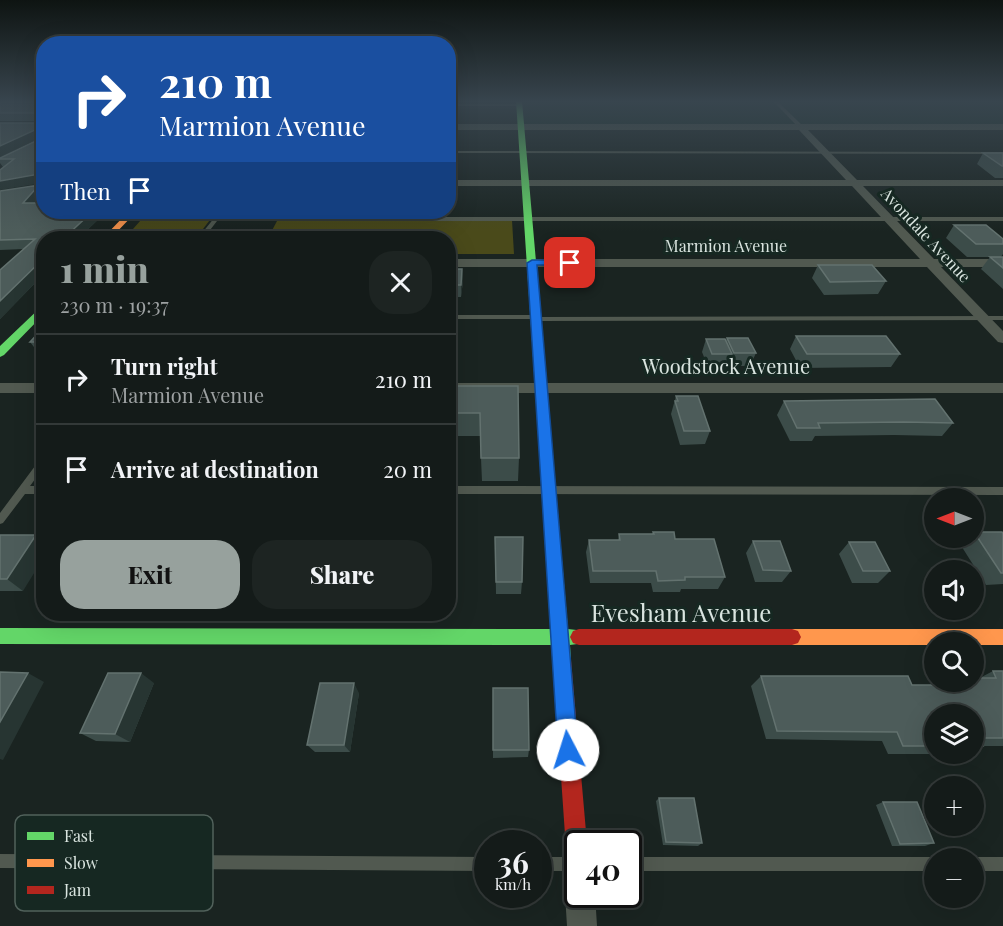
<!DOCTYPE html>
<meta charset="utf-8">
<style>
body{margin:0;font-family:"Playfair Display",serif;background:#1d2422;color:#f1f3f6;height:100vh;display:flex;flex-direction:column;font-size:22px;white-space:nowrap}
*{box-sizing:border-box;margin:0}
p{font-size:20px;color:#9da1a2}
.icon{flex:none;width:33px;height:33px;fill:none;stroke:currentColor;stroke-width:2;stroke-linecap:round;stroke-linejoin:round}
.map{position:relative;flex:1;overflow:hidden}
.side{position:absolute;left:36px;top:231px;width:420px;height:390px;display:flex;flex-direction:column;background:#141b19;border-radius:24px;box-shadow:0 6px 24px #0002,0 0 0 2px #333938}
.side>*{flex:none}
.guide{position:absolute;left:36px;top:36px;width:420px;height:183px;border-radius:24px;box-shadow:0 6px 24px #0002,0 0 0 2px #333938;background:#1a4fa0;color:#fff;overflow:hidden}
.needle{width:39px;rotate:270deg}
.fabs{position:absolute;left:924px;top:488px;display:grid;gap:12px}
.fabs a{display:grid;place-items:center;width:60px;height:60px;border-radius:50%;background:#141b19;box-shadow:0 6px 24px #0002,0 0 0 2px #333938;font-size:30px}
.speed{position:absolute;left:474px;top:830px;display:flex;gap:12px;font-size:30px;font-weight:700;text-align:center}
.speed>*{display:grid;place-content:center;width:78px;height:78px;border-radius:50%;background:#141b19;box-shadow:0 6px 24px #0002,0 0 0 2px #333938;line-height:1}
.speed small{font-size:15px;font-weight:400}
.speed .limit{border:3px solid #111;border-radius:9px;background:#fff;color:#111}
.pin{position:absolute;display:grid;place-items:center;width:51px;height:51px;color:#fff;margin:-26px;border-radius:12px;box-shadow:0 3px 9px #0006}
.me{position:absolute;width:66px;margin:-33px;rotate:355deg;stroke-linejoin:round;filter:drop-shadow(0 0 4px #0008)}
.turn{display:flex;align-items:center;gap:21px;height:126px;padding:0 24px;font-size:27px}
.turn .icon{width:78px;height:78px;stroke-width:2.5}
.turn b{display:block;font-size:42px;line-height:51px}
.then{display:flex;align-items:center;height:57px;padding:0 24px;background:#0003;gap:12px;font-size:22px}
.round{display:grid;place-items:center;flex:none;width:63px;height:63px;border-radius:24px;background:#1d2422}
.head{display:flex;align-items:center;justify-content:space-between;height:102px;padding:0 24px}
h1{font-size:36px;font-weight:800;line-height:45px;color:#97a19d}
.primary-button{display:flex;gap:12px;margin-top:auto;padding:12px 24px}
.primary-button a{flex:1;height:69px;border-radius:24px;background:#97a19d;color:#111;font-size:24px;font-weight:800;line-height:69px;text-align:center}
.primary-button a+a{background:#1d2422;color:#f1f3f6}
ul{padding:0;list-style:none}
li{display:flex;align-items:center;gap:18px;height:90px;padding:0 24px;border-top:2px solid #333938}
li div{flex:1}
li b{display:block;font-size:22px}
li em{font-style:normal}
.map>svg:first-child{display:block}
.built{fill:#183028}
.green{fill:#4a4a1a}
.lines{fill:none;stroke-linecap:round;stroke-linejoin:round}
.lane{fill:#515950;fill-rule:evenodd}
.street{fill:#515950;fill-rule:evenodd}
.fast{fill:#63d668;fill-rule:evenodd}
.slow{fill:#ff974d;fill-rule:evenodd}
.jam{fill:#b3261e;fill-rule:evenodd}
.wall{fill:#3c4c49}
.shaded-wall{fill:#273532}
.building{fill:#4d5c5a;stroke:#63726f;stroke-width:1.5}
.route{fill:#1a73e8;stroke:#114b97;stroke-width:1.5}
.labels{text-anchor:middle;stroke-width:6;stroke-linejoin:round;paint-order:stroke}
.far-street-label{font-size:16px;fill:#dae5e0;stroke:#162822}
.street-label{font-size:20px;fill:#dae5e0;stroke:#162822}
.near-street-label{font-size:24px;fill:#dae5e0;stroke:#162822}
.key{fill:#162822;stroke:#51615b;stroke-width:1.5}
.key-label{font-size:16px;fill:#dae5e0}
</style>
<div class="map">
<svg width="1003" height="926" viewBox="0 0 1003 926">
<rect width="100%" height="100%" fill="#1a2421"/>
<path class="built" d="M519 101H1003V127H521Z"/>
<path class="green" d="M148 212H216L203 229H133Z
M512 220 514 254H449L448 238H268L277 221Z"/>
<g class="lines">
<path class="lane" d="M773 101H777L803 126V128H799Z
M448 104H520L522 105 520 106H448Z
M448 151 1003 152V154L448 153Z
M219 212H224L220 217H1003V221H217L204 238H198Z
M448 315H536L539 317 1003 316V320L536 321 533 319H448Z
M44 457V467L30 486H44V494H25L3 523 0 524V513L41 458Z
M448 486 1003 487V495L448 494Z
M0 854 488 857V871L0 868Z
M538 857H569L574 859 576 864 574 869 569 871H538Z
M628 857H934L937 858H934V871H628Z
M974 857H1003V871H974V858H971Z"/>
<path class="street" d="M448 124H1003V130H808L857 180H1003V186H863L934 259H1003V267H941L1003 331V343L998 342 927 267H448V259H920L852 186H448V180H846L799 130H448Z
M0 383H44V393H0Z
M448 383H1003V393H448Z
M578 880V894H595L597 926H567L565 894 569 883Z"/>
<path class="fast" d="M516 101H522L568 629 585 631 588 637 585 643 570 645 571 660 568 666 562 669 556 666 552 645 0 644V628L551 629Z
M44 304V314L4 355 0 357V346Z"/>
<path class="slow" d="M128 212H136L111 238H103Z
M792 629H1003V645H974V642H934V645H792L786 643 783 637 786 631Z"/>
<path class="jam" d="M579 629H792L798 631 801 637 798 643 792 645H579L573 643 570 637 573 631Z
M562 651 568 654 571 660 587 843H578V875L570 872 567 864 553 660 556 654Z"/>
</g>
<path class="wall" d="M0 101H44L42 183 3 167 0 163V158L40 139 41 137 0 157V123H40V121H0Z
M983 153H1003V178H995L977 164Z
M0 191 44 194 36 203 106 212 79 238H44V274L0 319V270L24 249 0 250Z
M954 225 1003 239V254L1001 257H1003V289L981 269 990 257H967L946 238Z
M818 265 886 281 878 294 824 295 812 278Z
M448 269H462L463 281 461 297H448Z
M44 327V355L41 356 30 342Z
M796 336 900 354 891 367 800 368 790 349Z
M727 338 756 353 750 366H729L728 364 727 367H708L702 352 706 339 726 340Z
M448 386H518L519 458 518 481H482L480 436H448Z
M676 396 710 431 705 444 680 445 671 414Z
M784 401 953 423 942 436 894 435 815 436 812 441H790L777 415Z
M653 532 675 539 725 577 718 589H681L680 592H653L651 583H590L586 552 589 540H618L619 534H652Z
M974 532 1003 534V584L986 585 960 544 968 537H974Z
M0 535 23 591H0Z
M495 537 522 582 521 594H496Z
M753 541 791 571 782 582H755L746 553Z
M849 542 890 571 878 583H852L839 554Z
M993 671H1003V746H982L974 750V714H934V753H967L964 754H888L882 741 766 739 751 686 761 676 912 685H943L950 681H974Z
M154 683 130 742 96 741 80 733Z
M359 693 350 752H315L307 745Z
M493 750H529L528 757 493 758Z
M659 798 702 843 698 846 663 845 656 801Z
M883 802 934 843 925 846H892L876 805Z"/>
<path class="shaded-wall" d="M39 128 43 136 0 157V146Z
M39 174 44 179V186L42 183 0 190V181Z
M39 185 44 194 29 212 23 203Z
M92 212H106L79 238H64Z
M44 258V274L0 319V301Z
M462 269 463 281 461 297V285Z
M36 535 44 542V557L23 591 7 579Z
M28 673 44 682 3 760 0 759V722Z
M141 673 154 683 130 742 115 734Z
M354 683 359 693 350 752 344 745Z"/>
<path class="building" d="M0 101H44V179L41 182 39 174 0 181V170L14 159H0V158L40 139 42 130 39 128 0 146V123H40L42 115 40 113H0Z
M983 153H1003V166H1002Z
M39 185 23 203H44V212H92L64 238H44V258L0 301V270L35 239 0 240V191Z
M954 225H986L1003 239V244H976Z
M990 257H1003V268Z
M818 265H872L886 281 830 282Z
M448 269H462L461 285H448Z
M44 327V342H30Z
M796 336H886L900 354H807Z
M727 338H748L756 353H734Z
M706 339H725L732 354H712Z
M448 386H518L519 458H481L480 413H448Z
M676 396H698L710 431H684L675 401H678Z
M935 399 953 423 904 422 818 423 820 428H797L784 401Z
M653 532H674L675 539H714L725 577H685V580L658 581 656 571H593L589 540H620L619 534H654Z
M974 532H1002L1003 534V573H1001Z
M0 535H36L7 579H0Z
M495 537H523L522 582H496Z
M753 541H780L791 571 763 570Z
M849 542H875L890 571H863Z
M993 671H1003V738H978L983 746H974V714H934V746H903L897 732 777 731 761 676H908L912 685H959L957 681H974V678H996Z
M0 672 28 673 0 722Z
M108 673H141L115 734 80 733Z
M320 683H354L344 745H307Z
M493 688H528L529 750H493Z
M659 798H694L702 843 666 842Z
M883 802H917L934 843 900 844Z"/>
<linearGradient id="sky" x2="0" y2="1"><stop stop-color="#0e1412"/><stop offset="0.44" stop-color="#38454e"/><stop offset="1" stop-color="#38454e" stop-opacity="0"/></linearGradient>
<rect width="1003" height="231" fill="url(#sky)"/>
<path class="route" d="M570 260 573 261V265H537L578 750 575 757 568 760 561 757 558 750 527 263 532 260Z"/>
<g class="labels">
<g class="far-street-label">
<text transform="translate(926 235) rotate(47)" y="6">Avondale Avenue</text>
<text x="726" y="252">Marmion Avenue</text>
</g>
<g class="street-label">
<text x="726" y="374">Woodstock Avenue</text>
</g>
<g class="near-street-label">
<text x="681" y="622">Evesham Avenue</text>
</g>
</g>
<rect x="15" y="815" width="198" height="96" rx="9" class="key"/>
<rect x="27" y="832" width="27" height="8" fill="#63d668"/>
<rect x="27" y="859" width="27" height="8" fill="#ff974d"/>
<rect x="27" y="886" width="27" height="8" fill="#b3261e"/>
<g class="key-label">
<text x="64" y="842">Fast</text>
<text x="64" y="869">Slow</text>
<text x="64" y="896">Jam</text>
</g>
</svg>
<div class="fabs">
<a><svg class="needle" viewBox="-14 -14 28 28"><path d="M0-13l5 13h-10z" fill="#e53935"/><path d="M0 13l5-13h-10z" fill="#9da1a2"/></svg></a>
<a><svg class="icon" aria-label="sound" viewBox="0 0 24 24"><path d="M4 9h4l5-4v14l-5-4H4zM17 9q2 3 0 6"/></svg></a>
<a><svg class="icon" aria-label="search" viewBox="0 0 24 24"><circle cx="10" cy="10" r="6"/><path d="M15 15l6 6"/></svg></a>
<a><svg class="icon" aria-label="layers" viewBox="0 0 24 24"><path d="M12 4l9 5-9 5-9-5zM3 14l9 5 9-5"/></svg></a>
<a>+</a>
<a>−</a>
</div>
<div class="speed"><div>36<small>km/h</small></div><div class="limit">40</div></div>
<div class="pin" style="left:570px;top:263px;background:#d93025"><svg class="icon" aria-label="arrive" viewBox="0 0 24 24"><path d="M6 21V4h12l-3 4 3 4H6"/></svg></div>
<svg class="me" style="left:568px;top:750px" viewBox="-20 -20 40 40"><circle r="19" fill="#fff"/><path d="M0-13L10 11 0 6-10 11z" fill="#1a73e8"/></svg>
<div class="guide">
<div class="turn"><svg class="icon" aria-label="right" viewBox="0 0 24 24"><path d="M7 20v-9h11M14 6l5 5-5 5"/></svg><div><b>210 m</b>Marmion Avenue</div></div>
<div class="then">Then<svg class="icon" aria-label="arrive" viewBox="0 0 24 24"><path d="M6 21V4h12l-3 4 3 4H6"/></svg></div>
</div>
<section class="side">
<div class="head"><div><h1>1 min</h1><p>230 m · 19:37</p></div><a class="round"><svg class="icon" aria-label="close" viewBox="0 0 24 24"><path d="M6 6l12 12M18 6L6 18"/></svg></a></div>
<ul>
<li><svg class="icon" aria-label="right" viewBox="0 0 24 24"><path d="M7 20v-9h11M14 6l5 5-5 5"/></svg><div><b>Turn right</b><p>Marmion Avenue</p></div><em>210 m</em></li>
<li><svg class="icon" aria-label="arrive" viewBox="0 0 24 24"><path d="M6 21V4h12l-3 4 3 4H6"/></svg><div><b>Arrive at destination</b></div><em>20 m</em></li>
</ul>
<div class="primary-button"><a>Exit</a><a>Share</a></div>
</section>
</div>
